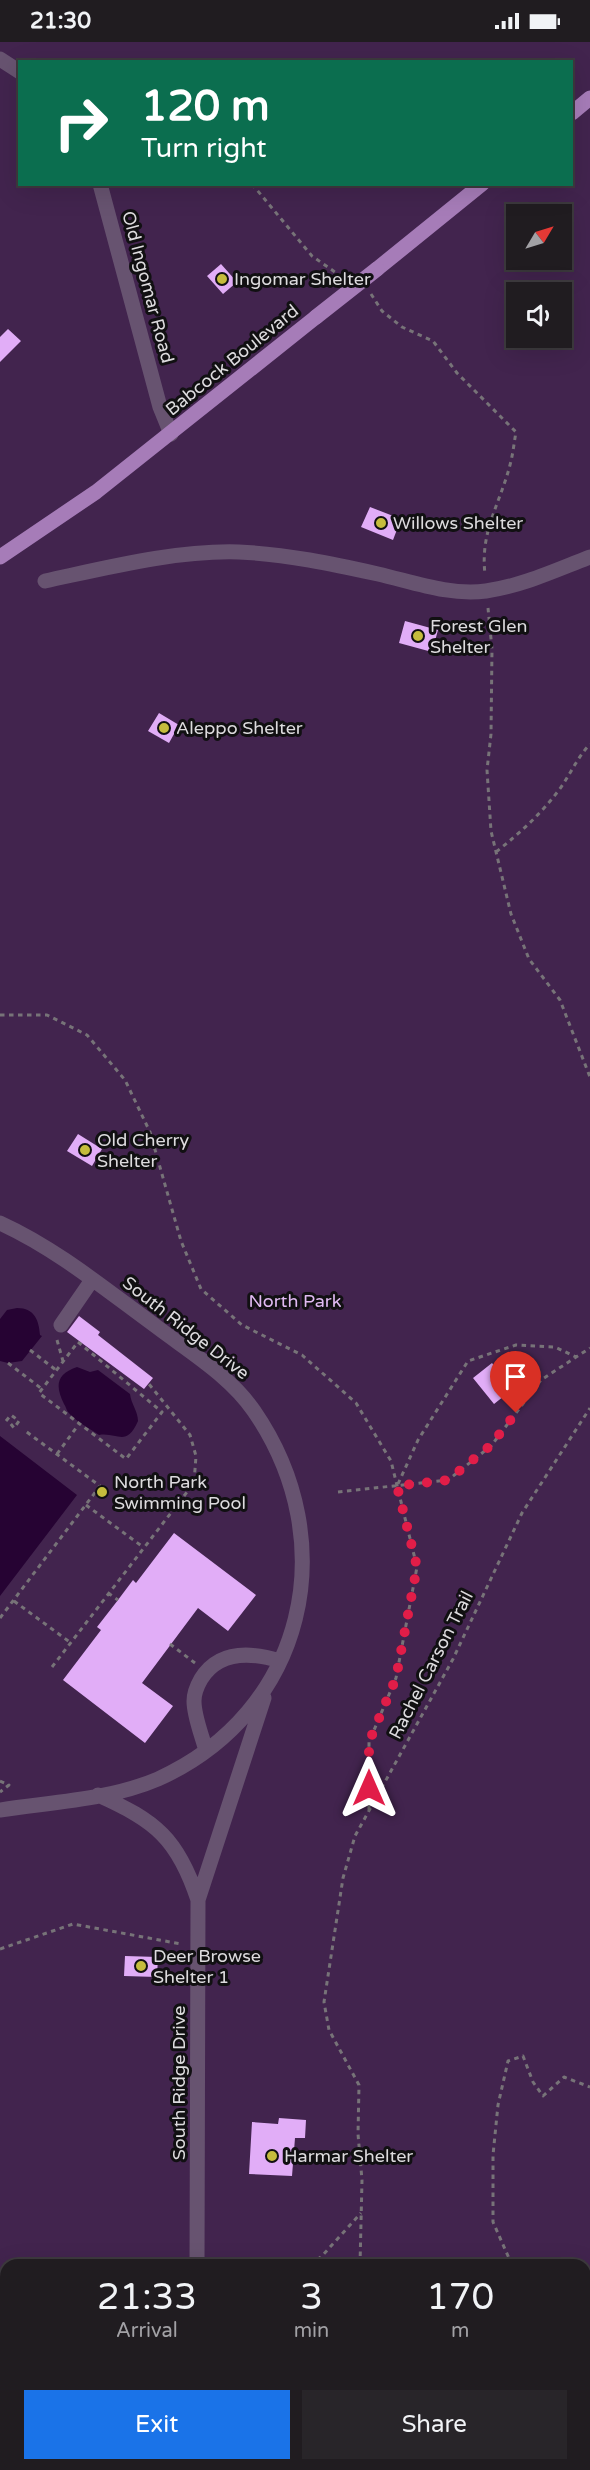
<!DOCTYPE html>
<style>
body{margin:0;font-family:"Varela Round",sans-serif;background:#282529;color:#f1f3f6;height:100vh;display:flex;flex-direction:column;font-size:22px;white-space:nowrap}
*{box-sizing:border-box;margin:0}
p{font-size:20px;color:#a2a1a5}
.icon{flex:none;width:33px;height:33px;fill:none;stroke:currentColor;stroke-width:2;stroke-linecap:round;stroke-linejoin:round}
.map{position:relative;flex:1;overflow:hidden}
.panel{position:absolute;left:0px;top:2217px;width:591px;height:212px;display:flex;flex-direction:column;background:#201c20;border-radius:18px 18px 0 0;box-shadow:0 6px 24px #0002,0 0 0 2px #3d3a3e}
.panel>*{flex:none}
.guide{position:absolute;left:18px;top:18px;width:555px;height:126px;border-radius:0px;box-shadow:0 6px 24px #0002,0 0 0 2px #3d3a3e;background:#0b6e4f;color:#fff;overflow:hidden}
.needle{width:39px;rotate:52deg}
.controls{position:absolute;left:506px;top:162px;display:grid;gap:12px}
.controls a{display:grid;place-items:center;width:66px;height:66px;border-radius:0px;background:#201c20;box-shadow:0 6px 24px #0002,0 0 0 2px #3d3a3e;font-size:30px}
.pin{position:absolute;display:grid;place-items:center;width:51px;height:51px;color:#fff;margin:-62px -26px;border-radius:50% 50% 50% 0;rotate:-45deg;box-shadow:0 0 6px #0007}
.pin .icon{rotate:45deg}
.me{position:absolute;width:66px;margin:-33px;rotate:0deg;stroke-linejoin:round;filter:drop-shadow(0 0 4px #0008)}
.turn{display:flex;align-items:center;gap:21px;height:126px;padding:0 24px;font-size:27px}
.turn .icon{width:78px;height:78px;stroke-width:2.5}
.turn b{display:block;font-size:42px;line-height:51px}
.eta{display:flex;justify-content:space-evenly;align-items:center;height:102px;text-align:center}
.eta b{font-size:36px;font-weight:600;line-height:42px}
.cta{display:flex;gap:12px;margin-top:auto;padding:12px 24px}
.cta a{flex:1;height:69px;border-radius:0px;background:#1a73e8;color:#fff;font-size:24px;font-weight:600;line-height:69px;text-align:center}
.cta a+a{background:#282529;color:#f1f3f6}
.status{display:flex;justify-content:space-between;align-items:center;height:42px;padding:0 30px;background:#201c20;direction:ltr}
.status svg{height:16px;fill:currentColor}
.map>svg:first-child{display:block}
.green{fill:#42244e;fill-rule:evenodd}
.water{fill:#260333}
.building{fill:#e1adf7}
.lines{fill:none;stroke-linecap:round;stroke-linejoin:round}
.path{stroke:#777378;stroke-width:3;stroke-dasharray:4.5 4.5;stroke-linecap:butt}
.minor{stroke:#675370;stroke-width:15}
.major{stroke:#a67cb8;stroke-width:15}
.major-bridge{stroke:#a67cb8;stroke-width:15}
.route{stroke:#e11d48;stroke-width:10;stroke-dasharray:0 18}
.poi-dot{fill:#c5bc3d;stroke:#111012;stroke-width:2}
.labels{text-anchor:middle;stroke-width:6;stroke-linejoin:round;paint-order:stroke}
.poi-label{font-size:18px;fill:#dddbde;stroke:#111012;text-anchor:start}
.street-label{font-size:18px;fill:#dddbde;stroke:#111012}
.park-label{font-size:18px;fill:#e1baf3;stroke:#111012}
</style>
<div class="status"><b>21:30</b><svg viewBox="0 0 49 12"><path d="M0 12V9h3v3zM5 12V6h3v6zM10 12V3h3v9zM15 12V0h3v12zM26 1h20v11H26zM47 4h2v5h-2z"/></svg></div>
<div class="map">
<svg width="590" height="2428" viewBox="0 0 590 2428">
<rect width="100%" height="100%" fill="#2a262b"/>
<path class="green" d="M0 0H590V2428H0ZM20 20H572V142H20ZM516 172H561V218H516ZM516 250H561V296H516ZM6 2223H585V2422H6Z"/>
<path class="water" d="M17 1266C35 1266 39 1279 40 1293L42 1294 22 1319 8 1321 0 1319V1277L7 1268Z
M77 1325 90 1330 98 1328 130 1352C131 1362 138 1369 138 1379 126 1406 118 1390 99 1393 89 1386 75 1379 68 1370 66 1367 66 1365 64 1362 55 1344 56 1332 77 1325Z
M0 1394 77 1453 0 1554Z"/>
<path class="building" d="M221 222 237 240 223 252 207 234Z
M8 287 21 299 0 320V295Z
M370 465 401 477 393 498 361 485Z
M405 579 438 588 432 610 399 601Z
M159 671 179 683 169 701 148 689Z
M78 1092 102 1107 92 1124 67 1109Z
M79 1274 100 1290 98 1293 153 1336 144 1347 67 1290Z
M492 1321 513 1347 494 1362 473 1336Z
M174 1491 256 1553 228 1589 198 1566 142 1641 173 1664 145 1701 63 1638 101 1588 97 1585 118 1558 133 1538 136 1541Z
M125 1914 158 1915 157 1935 124 1934Z
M279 2076 306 2078 305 2096H295L292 2134 249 2132 252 2080 278 2082Z"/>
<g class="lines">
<path class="path" d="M252 142 312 214 342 235
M371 252 382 269 402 285 433 299 457 331 516 390C514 401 513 412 510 423 500 462 480 489 485 532
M488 566 492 607 491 692 487 728 491 789 511 872 529 917 560 958 590 1035
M496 810C521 790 539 774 559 748 570 733 577 716 590 702
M0 973H47L87 993 125 1038 150 1090 181 1199 201 1247 242 1283 302 1313 356 1361 391 1419 417 1525 396 1636 369 1700V1769
M57 1298 63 1319
M78 1300 162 1370 126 1417 39 1351Z
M30 1308 56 1328
M8 1321 42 1347
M6 1379 11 1373 19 1379 14 1386 10 1381
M57 1412 79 1382
M398 1442 418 1398 468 1319 516 1303 555 1305 576 1315
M338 1450 448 1438 491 1404 541 1338 590 1306
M86 1463 143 1505
M108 1551 118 1558
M14 1559 71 1601
M0 1576 100 1444 24 1388
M170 1602 195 1621
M52 1625 194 1441 196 1414 190 1393 149 1342
M0 1739 9 1743 0 1750
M0 1907 73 1882 181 1902
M310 2223 322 2214 361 2171
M360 2223 362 2138 358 2092 359 2043 329 1988 324 1960 343 1836 355 1794 453 1617 522 1471 590 1366
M512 2223 493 2180V2113L498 2063 508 2019 523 2014 533 2040 543 2054 564 2035 590 2045
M585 2338 590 2334
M368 2422 376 2428"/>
<path class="minor" d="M0 17 20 30
M100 142 160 365 171 392
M45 539C106 526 176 508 239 510 286 512 333 522 378 532 413 540 450 554 486 549 522 544 556 528 590 515
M0 1181C57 1207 106 1248 157 1285 190 1310 230 1334 254 1369 344 1500 306 1670 158 1737 109 1758 52 1760 0 1768
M61 1283 92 1238
M206 1709C202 1693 194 1675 194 1659 194 1651 197 1644 201 1637 219 1608 251 1610 280 1619
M98 1753C156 1779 178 1797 198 1858L197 2223
M198 1858 264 1656
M281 2422 286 2428
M132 2428 138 2422"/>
<path class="major" d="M572 71 590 56
M377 227 482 142
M0 515 96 450 316 275"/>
<path class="major-bridge" d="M316 275 377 227"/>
</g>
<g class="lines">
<path class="route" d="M369 1746V1700L396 1636 417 1525 397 1444 448 1438 490 1404 516 1371"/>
</g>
<g class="poi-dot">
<circle cx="222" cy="237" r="6"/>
<circle cx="381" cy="481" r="6"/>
<circle cx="418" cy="594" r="6"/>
<circle cx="164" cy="686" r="6"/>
<circle cx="85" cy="1108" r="6"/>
<circle cx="102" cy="1450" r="6"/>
<circle cx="141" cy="1924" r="6"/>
<circle cx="272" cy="2114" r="6"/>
</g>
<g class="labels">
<g class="poi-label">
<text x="234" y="243">Ingomar Shelter</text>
<text x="393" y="487">Willows Shelter</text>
<text x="430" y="590">Forest Glen<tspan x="430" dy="21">Shelter</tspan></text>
<text x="176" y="692">Aleppo Shelter</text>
<text x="97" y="1104">Old Cherry<tspan x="97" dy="21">Shelter</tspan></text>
<text x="114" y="1446">North Park<tspan x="114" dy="21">Swimming Pool</tspan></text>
<text x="153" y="1920">Deer Browse<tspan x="153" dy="21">Shelter 1</tspan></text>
<text x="284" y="2120">Harmar Shelter</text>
</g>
<g class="street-label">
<text transform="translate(148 245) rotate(75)" y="6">Old Ingomar Road</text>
<text transform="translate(232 318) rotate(-39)" y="6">Babcock Boulevard</text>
<text transform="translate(186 1286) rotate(38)" y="6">South Ridge Drive</text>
<text transform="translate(431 1623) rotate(-63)" y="6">Rachel Carson Trail</text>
<text transform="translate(179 2041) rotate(-90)" y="6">South Ridge Drive</text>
</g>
<g class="park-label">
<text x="295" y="1265">North Park</text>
</g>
</g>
</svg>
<div class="controls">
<a><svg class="needle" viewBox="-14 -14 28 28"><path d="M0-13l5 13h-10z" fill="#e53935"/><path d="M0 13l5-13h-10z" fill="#a2a1a5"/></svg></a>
<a><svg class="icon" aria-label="sound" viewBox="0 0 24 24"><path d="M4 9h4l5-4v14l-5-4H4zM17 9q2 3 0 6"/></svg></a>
</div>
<div class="pin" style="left:516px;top:1371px;background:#d93025"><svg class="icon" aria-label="arrive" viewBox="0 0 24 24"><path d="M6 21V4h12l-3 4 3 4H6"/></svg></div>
<svg class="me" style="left:369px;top:1746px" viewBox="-20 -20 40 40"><path d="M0-17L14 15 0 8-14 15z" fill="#e11d48" stroke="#fff" stroke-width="4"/></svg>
<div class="guide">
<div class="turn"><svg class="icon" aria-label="right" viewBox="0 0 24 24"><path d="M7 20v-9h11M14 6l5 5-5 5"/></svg><div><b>120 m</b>Turn right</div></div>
</div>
<section class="panel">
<div class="eta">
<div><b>21:33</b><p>Arrival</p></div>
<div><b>3</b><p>min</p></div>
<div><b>170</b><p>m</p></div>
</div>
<div class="cta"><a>Exit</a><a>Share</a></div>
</section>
</div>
